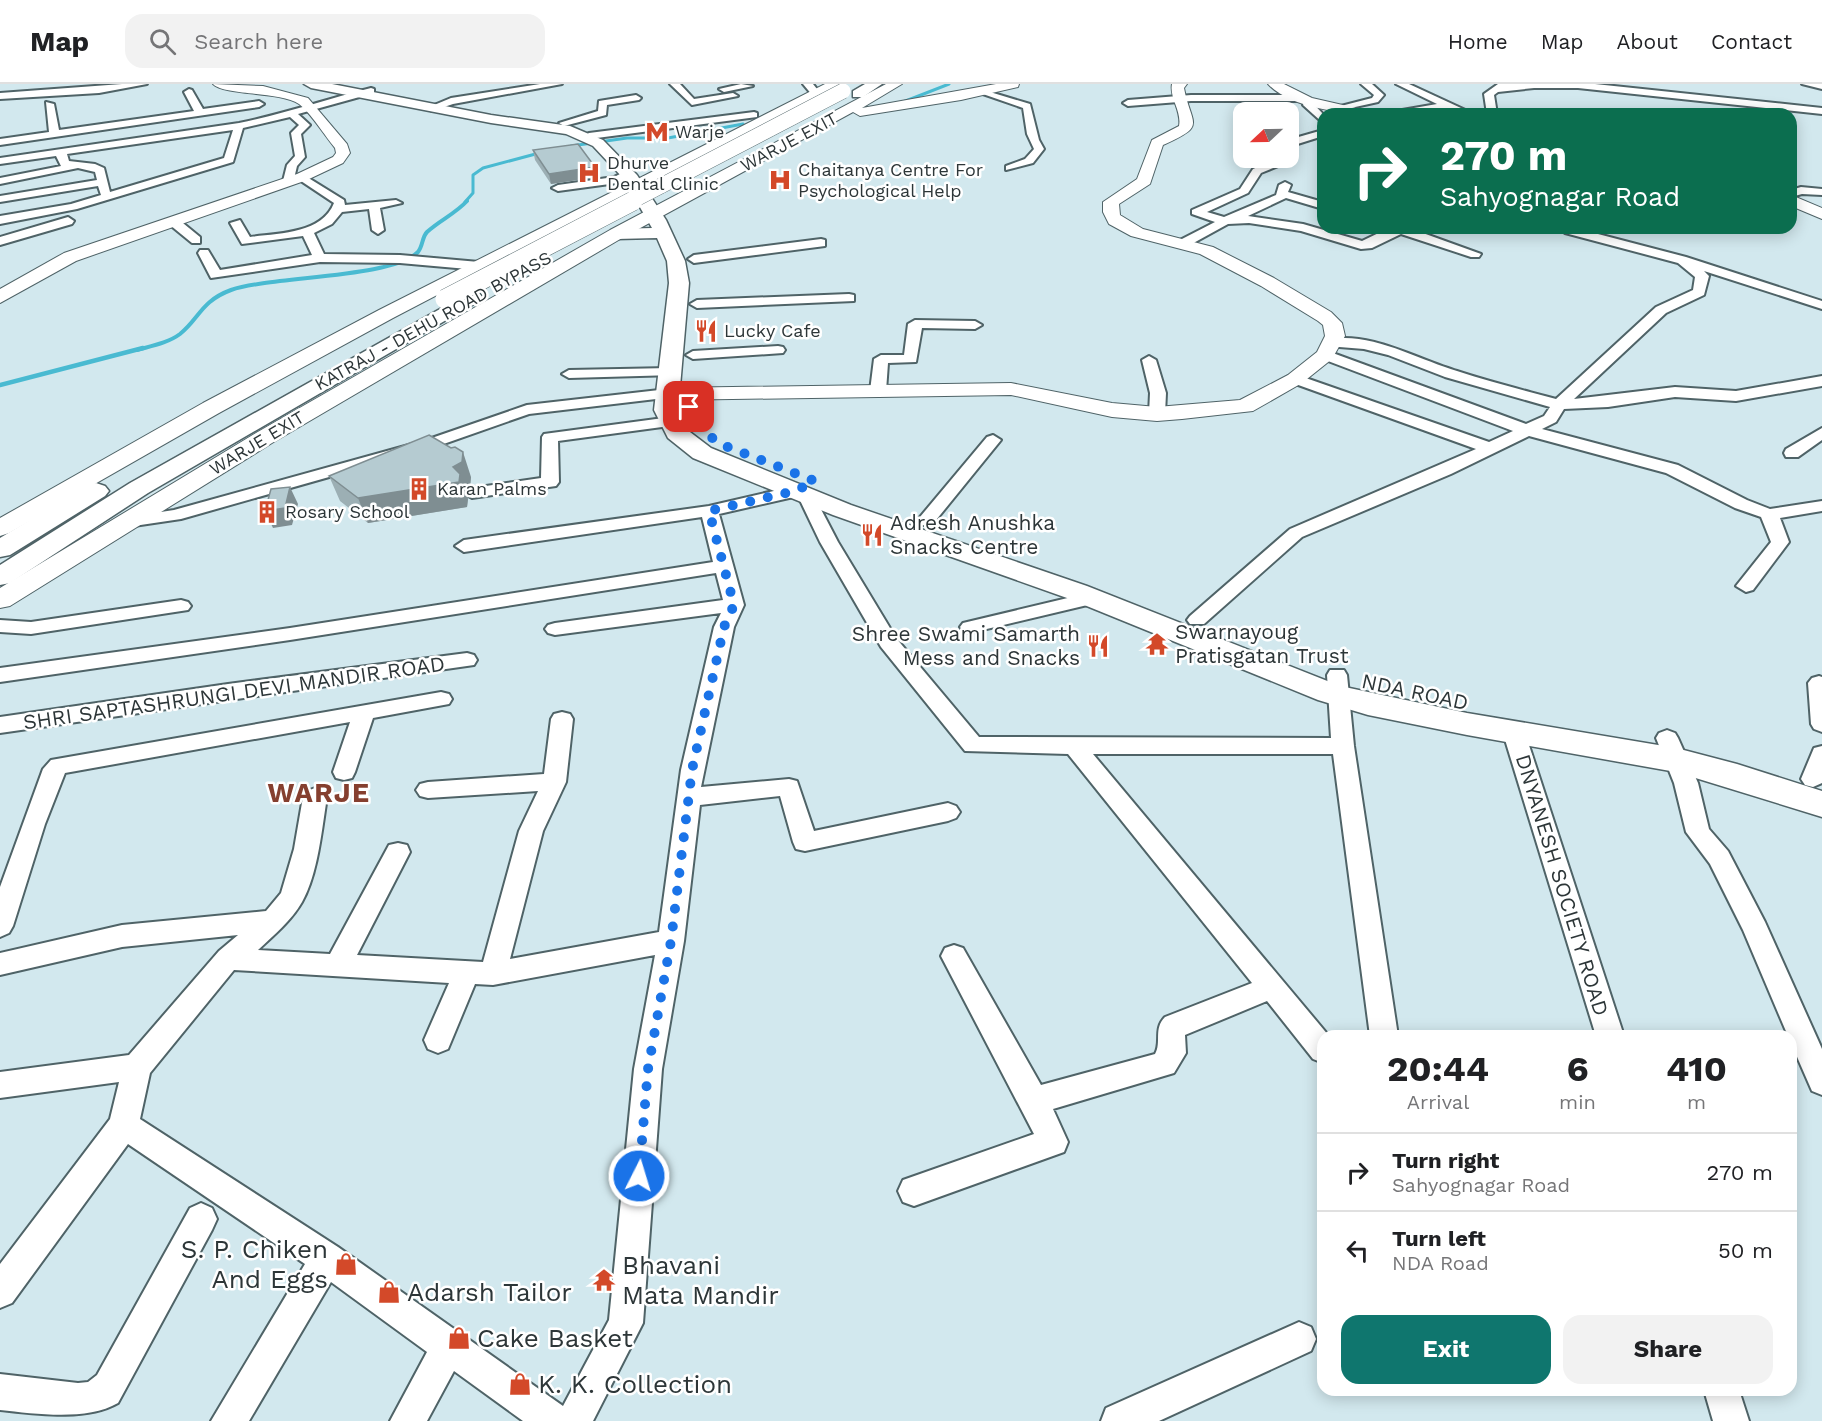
<!DOCTYPE html>
<style>
body{margin:0;font-family:"Work Sans",sans-serif;background:#f2f2f2;color:#202124;height:100vh;display:flex;flex-direction:column;font-size:22px;white-space:nowrap}
*{box-sizing:border-box;margin:0}
p{font-size:20px;color:#757577}
.icon{flex:none;width:33px;height:33px;fill:none;stroke:currentColor;stroke-width:2;stroke-linecap:round;stroke-linejoin:round}
.map{position:relative;flex:1;overflow:hidden}
.drawer{position:absolute;left:1317px;top:946px;width:480px;height:366px;display:flex;flex-direction:column;background:#fff;border-radius:18px;box-shadow:0 3px 15px #0003}
.drawer>*{flex:none}
.hud{position:absolute;left:1317px;top:24px;width:480px;height:126px;border-radius:18px;box-shadow:0 3px 15px #0003;background:#0b6e4f;color:#fff;overflow:hidden}
.needle{width:39px;rotate:248deg}
.fabs{position:absolute;left:1233px;top:18px;display:grid;gap:12px}
.fabs a{display:grid;place-items:center;width:66px;height:66px;border-radius:12px;background:#fff;box-shadow:0 3px 15px #0003;font-size:30px}
.pin{position:absolute;display:grid;place-items:center;width:51px;height:51px;color:#fff;margin:-26px;border-radius:12px;box-shadow:0 3px 9px #0006}
.me{position:absolute;width:66px;margin:-33px;rotate:5deg;stroke-linejoin:round;filter:drop-shadow(0 0 4px #0008)}
.turn{display:flex;align-items:center;gap:21px;height:126px;padding:0 24px;font-size:27px}
.turn .icon{width:78px;height:78px;stroke-width:2.5}
.turn b{display:block;font-size:42px;line-height:51px}
.eta{display:flex;justify-content:space-evenly;align-items:center;height:102px;text-align:center}
.eta b{font-size:36px;font-weight:700;line-height:42px}
.button{display:flex;gap:12px;margin-top:auto;padding:12px 24px}
.button a{flex:1;height:69px;border-radius:18px;background:#0f766e;color:#fff;font-size:24px;font-weight:700;line-height:69px;text-align:center}
.button a+a{background:#f2f2f2;color:#202124}
ul{padding:0;list-style:none}
li{display:flex;align-items:center;gap:18px;height:78px;padding:0 24px;border-top:2px solid #e0e0e0}
li div{flex:1}
li b{display:block;font-size:22px}
li em{font-style:normal}
header{display:flex;align-items:center;gap:36px;box-sizing:border-box;height:84px;padding:0 30px;background:#fff;border-bottom:2px solid #e0e0e0}
header strong{font-size:28px}
nav{display:flex;gap:33px;margin-inline-start:auto;font-size:21px}
.search{width:420px;height:54px;background:#f2f2f2;display:flex;align-items:center;gap:15px;box-sizing:border-box;padding:0 21px;border-radius:18px;color:#757577;font-size:22px}
.map>svg:first-child{display:block}
.lines{fill:none;stroke-linecap:round;stroke-linejoin:round}
.stream-far2{stroke:#49bad1;stroke-width:3}
.stream-far1{stroke:#49bad1;stroke-width:4}
.stream{stroke:#49bad1;stroke-width:4.5}
.street-casing{stroke:#4f6367;stroke-width:4}
.secondary-casing{stroke:#4f6367;stroke-width:2}
.primary-casing{stroke:#4f6367;stroke-width:3}
.highway-casing{stroke:#4f6367;stroke-width:3}
.street{fill:#fff;fill-rule:evenodd}
.secondary{fill:#fff;fill-rule:evenodd}
.primary{fill:#fff;fill-rule:evenodd}
.highway{fill:#fff;fill-rule:evenodd}
.highway-bridge-far1-casing{stroke:#4f6367;stroke-width:16;stroke-linecap:butt}
.highway-bridge-casing{stroke:#4f6367;stroke-width:20;stroke-linecap:butt}
.highway-bridge-far1{stroke:#fff;stroke-width:15}
.highway-bridge{stroke:#fff;stroke-width:19}
.wall{fill:#9cafb4}
.shaded-wall{fill:#7f8e92}
.building{fill:#b5cbd1;stroke:#7f8e92;stroke-width:1.5}
.route{stroke:#1a73e8;stroke-width:10;stroke-dasharray:0 18}
.labels{text-anchor:middle;stroke-width:5;stroke-linejoin:round;paint-order:stroke}
.far-poi-label{font-size:18px;fill:#2d3638;stroke:#fff;text-anchor:start}
.far-street-label{font-size:18px;fill:#2d3638;stroke:#fff}
.poi-label{font-size:21px;fill:#2d3638;stroke:#fff;text-anchor:start}
.street-label{font-size:21px;fill:#2d3638;stroke:#fff}
.near-poi-label{font-size:26px;fill:#2d3638;stroke:#fff;text-anchor:start}
.district-label{font-size:27px;font-weight:bold;letter-spacing:1.5px;fill:#853f2f;stroke:#fff}
</style>
<header>
<strong>Map</strong>
<div class="search"><svg class="icon" aria-label="search" viewBox="0 0 24 24"><circle cx="10" cy="10" r="6"/><path d="M15 15l6 6"/></svg>Search here</div>
<nav><a>Home</a><a>Map</a><a>About</a><a>Contact</a></nav>
</header>
<div class="map">
<svg width="1822" height="1337" viewBox="0 0 1822 1337">
<rect width="100%" height="100%" fill="#d2e8ee"/>
<g class="lines">
<path class="stream-far2" d="M903 18 949 0
M571 62 627 54H668L743 40
M465 118 473 109V91L483 84 543 68"/>
<path class="stream-far1" d="M137 266C151 262 168 259 180 250 199 235 201 217 231 206 272 192 393 194 418 168 423 162 422 153 427 148 440 136 455 130 467 117"/>
<path class="stream" d="M0 301 143 264"/>
<g class="street-casing">
<path id="street" d="M122 0H147L99 9 0 15V9Z
M540 0H562L453 20 432 27 427 24 451 14Z
M670 0H680L694 15 733 9 738 12 692 21Z
M741 0 753 2 724 8 719 5Z
M803 0H813L821 10 813 12Z
M1361 0H1372L1384 11 1378 18 1337 27V23L1372 14 1374 11Z
M1396 0H1409L1474 30H1461L1447 24 1405 30H1379L1437 20Z
M1498 0H1595L1822 24V30L1578 4H1534L1498 8 1494 11 1497 30H1487L1484 10Z
M1802 0H1822V5Z
M371 4 374 5V9L298 30 310 41 301 50 305 73 297 82 293 99 283 97 287 81 295 72 291 49 299 41 290 33 243 44 233 78 77 125 0 140V132L71 120 101 111 98 102 0 118V112L97 96 95 88 78 84 0 100V94L61 82 56 72 0 80V74L239 39C284 30 327 15 371 4ZM233 46 224 74 110 108 104 84 95 80 69 77 67 70Z
M189 5 192 6 203 25 259 17 264 20 259 23 0 61V55L49 48 46 18 54 20 59 46 194 27 184 8Z
M980 5 1030 20 1039 56 1044 65 1033 79 1006 86V82L1025 75 1034 65 1027 50 1023 24 980 9Z
M636 11 641 14 639 16 607 21 606 31 564 42 559 39 598 27 599 17Z
M1191 11H1300L1305 14 1300 17H1191L1128 22 1123 19 1128 16Z
M1308 14 1323 30V39L1303 21 1305 15Z
M754 28 757 29V33L589 55 584 52 589 49Z
M1323 46V52L1288 63V56Z
M1278 74H1288V78L1261 89 1248 109 1207 128 1224 133 1276 111 1279 101 1285 98 1291 101 1288 108 1323 118V125L1286 114 1248 132 1303 140 1362 157 1389 144H1409L1481 170 1479 173H1471L1401 150 1372 164 1361 165 1301 147 1249 139 1228 140 1188 162H1180V156L1215 138 1192 130V126L1240 105 1253 85Z
M624 88 633 90 617 99 558 107 552 104 558 101 614 93Z
M302 90 344 116 345 121 396 116 402 119 380 124 384 146 378 150 372 146 369 125 342 128 332 140 314 149 324 170 400 171 479 178 485 182 479 186 400 179 320 178 211 194 198 169 200 166H208L220 186 312 171 303 152 242 160 230 139 240 136 250 153C278 149 322 150 334 119L298 95V91Z
M1801 103 1822 105V111L1802 110 1791 113V106Z
M68 133 74 137 72 140 0 161V153Z
M170 135H178L200 153V159H192L170 141Z
M1564 144H1575L1686 173 1822 217V225L1704 187 1709 192 1704 211 1666 229 1574 315 1675 303 1736 307 1822 292V302L1736 317 1675 313 1608 323 1564 325 1556 338 1542 345 1678 381 1747 416 1770 425 1822 417V427L1780 434 1789 458 1753 506 1746 508 1736 502 1771 458 1761 433 1735 424 1666 389 1529 352 1451 390 1302 453 1204 540H1190L1187 536 1190 532 1290 445 1476 365 1290 298 1287 295 1290 292H1300L1489 358 1513 347 1320 274 1318 271 1320 268H1330L1526 340 1544 332 1550 323 1445 293 1388 271 1364 265 1327 262 1325 259 1327 256C1368 246 1419 276 1457 287 1490 298 1523 306 1556 315L1656 223 1693 206 1695 193 1678 179 1565 149Z
M821 155 825 156V162L694 179 688 175 694 171Z
M849 210 854 211V217L697 224 690 220 697 216Z
M915 236 975 237 982 241 975 245 922 244 916 278 888 279 886 307 883 310H873L870 307 874 275 881 271H904L908 240Z
M778 262 783 263 785 266 783 269 693 275 686 271 693 267Z
M1149 272 1156 276 1166 309 1165 330 1157 335 1149 330 1150 309 1142 276Z
M670 284 677 288 675 291 569 294 562 290 569 286Z
M668 305 676 310 673 313 529 330 435 363 181 435 127 443 118 438 121 434 174 426 423 357 527 321Z
M671 333 677 335 679 338 677 341 558 357 559 398 556 402 472 414 463 409 472 404 541 394 542 353 544 350Z
M1822 344V356L1798 373H1786L1784 369 1786 365Z
M993 351 1001 356 932 441H920L917 437 920 433 987 353Z
M795 402 801 403 803 407 812 408 838 458 896 554 979 653 1331 654 1327 591 1330 586H1344L1347 591 1354 662 1398 952H1370L1333 670H1093L1329 952H1323V979L1313 975 1267 917 1185 951 1186 969 1174 989 1053 1025 1068 1058 1064 1068 914 1122 903 1118 898 1107 903 1096 1034 1050 941 872 945 864 954 861 963 864 1041 1001 1155 970C1162 958 1153 945 1165 933L1252 899 1068 670 965 667 881 563 820 458 798 412 719 430 744 521 734 543 701 703 789 695 797 697 814 747 948 719 956 722 960 728 956 734 948 737 805 767 796 765 793 758 780 712 700 721 684 857 662 985 643 1239 593 1337H523L454 1287 427 1337H390L427 1268 331 1198 249 1337H211L305 1180 128 1060 12 1219 0 1224V1180L110 1035 119 998 0 1014V988L129 971 219 867 238 851 122 863 0 891V869L122 841 266 827 281 809 294 765 303 713 307 707 315 704 323 707 327 713C322 744 318 790 302 818 291 837 274 851 258 866L330 870 389 761 398 759 407 761 410 768 357 871 483 878 519 747 538 707 428 714 420 712 416 706 420 700 428 698 544 690 551 635 554 630 562 628 570 630 573 635 566 698 543 747 510 875 659 848 681 686 714 543 721 529 555 551 548 549 545 545 548 541 555 539 723 516 716 489 290 556 0 598V584L290 544 713 478 702 433 464 468 455 462 464 456 709 422ZM655 871 634 985 609 1236 563 1322 338 1163 140 1035 150 989 234 886 449 899 424 956 428 965 438 969 448 965 475 900 493 901Z
M1093 508 1100 510 1103 514 1100 518 970 549 963 547 960 543 963 539Z
M181 516 188 518 191 522 188 526 31 550 0 548V536L31 538Z
M467 569 474 571 477 576 474 581 0 649V633L228 600Z
M1819 592 1822 593V648L1814 645 1811 640 1808 599 1812 594Z
M441 608 449 610 452 615 449 620 373 634 355 688 352 694 344 696 336 694 333 688 350 638 65 689 45 740 13 842 9 849 0 853V803L43 685 51 676Z
M1514 641 1522 644 1525 649 1624 952H1596L1503 649 1506 644Z
M1667 646 1675 649 1678 654 1698 699 1709 745 1728 767 1765 838 1822 965V1011L1812 1007 1791 959V952H1788L1743 846 1710 780 1686 748 1674 699 1656 654 1659 649Z
M1822 662V699L1813 703 1805 701 1801 695 1814 664Z
M201 1119 212 1124 217 1135 212 1146 118 1319C87 1337 37 1330 0 1326V1290L78 1299 88 1298 97 1291 190 1124Z
M1299 1238 1311 1243 1316 1255 1311 1267 1159 1337H1101L1106 1324Z
M1704 1306H1739L1749 1337H1713Z"/>
</g>
<g class="secondary-casing">
<path id="secondary" d="M213 0 263 2 308 14 347 60 350 69 343 79 307 96 76 177 0 219V205L64 169 297 90 333 73 336 69 335 64C325 52 310 28 299 20 280 7 225 12 213 0Z
M825 0H841L393 234 219 329 9 449 0 452V434L203 319 379 226Z
M886 0H902L862 24 996 0H1019L1018 3 961 16 860 32 853 28 622 154 272 359 10 522 0 524V504L256 349 610 146Z
M1172 0H1187L1184 4C1191 42 1208 41 1163 61L1150 100 1119 120 1120 131 1143 145 1213 163 1274 194 1331 228 1342 239 1345 252 1332 275 1302 299 1253 327 1182 335 1157 337 1112 333 1011 311 668 316 660 315 657 310 660 305 668 304 1011 299 1112 319 1157 323 1240 316 1288 291 1317 268 1325 252 1323 241 1318 237 1261 202 1200 170 1131 152 1109 140 1103 128V118L1137 95 1152 56 1179 42C1182 27 1169 14 1172 0Z
M1268 0H1284L1312 14 1369 27 1371 30C1341 30 1289 23 1268 0Z
M1791 111 1822 124V135L1791 122Z"/>
</g>
<g class="primary-casing">
<path id="primary" d="M304 0H332L491 31 570 42 603 56 637 91 666 136 685 177 689 199 678 326 686 345 711 364 851 421 1087 502 1340 602 1467 629 1676 664 1737 680 1822 707V733L1676 688 1467 651 1368 631 1318 616 1067 514 833 431 693 374 668 354 654 326 669 199 667 177 657 154 616 155 607 150 616 145 652 144 623 94 593 62 566 50 491 39 311 4Z"/>
</g>
<g class="highway-casing">
<path id="highway" d="M865 0H882L863 13H853V7Z
M472 207 479 209 482 213 479 217 148 409 10 499 0 501V481L130 399Z
M96 399 105 402 109 407 105 412 10 471 0 473V454L87 402Z"/>
</g>
<use href="#street" class="street"/>
<use href="#secondary" class="secondary"/>
<use href="#primary" class="primary"/>
<use href="#highway" class="highway"/>
<g class="highway-bridge-far1-casing">
<path id="highway-bridge-far1" d="M630 118 843 7"/>
</g>
<g class="highway-bridge-casing">
<path id="highway-bridge" d="M445 215 633 117"/>
</g>
<use href="#highway-bridge-far1" class="highway-bridge-far1"/>
<use href="#highway-bridge" class="highway-bridge"/>
</g>
<path class="wall" d="M533 66 595 83 597 93 551 100 535 76Z
M329 392 471 393 470 403 465 405 468 415 467 423 368 439 340 417Z"/>
<path class="shaded-wall" d="M595 83 597 93 551 100 549 90Z
M463 368 471 393 470 403 465 405 468 415 467 423 368 439 358 414 453 383Z
M290 403 298 420 292 441 273 444 265 427Z"/>
<path class="building" d="M578 60 595 83 549 90 533 66Z
M429 351 451 364 455 363 463 368 462 378 453 383 460 390 459 398 358 414 329 392Z
M290 403 285 424 265 427 271 405Z"/>
<g class="lines">
<path class="route" d="M639 1092 648 985 671 857 692 686 724 543 734 521 709 427 795 407 815 397 720 360 698 343 689 323"/>
</g>
<defs>
<g id="metro-bare" transform="scale(1.8)"><path d="M-5.5 5V-5H-3L0 0L3-5H5.5V5H3V-.5L0 4L-3-.5V5Z" fill="#d34929" stroke="#fff" stroke-width="2.5" paint-order="stroke"/></g>
<g id="hospital-bare" transform="scale(1.8)"><path d="M-5-5h3v3.5h4V-5h3V5h-3V1.5h-4V5h-3Z" fill="#d34929" stroke="#fff" stroke-width="2.5" paint-order="stroke"/></g>
<g id="restaurant-bare" transform="scale(1.8)"><path d="M-5-6h1v4h1v-4h1v4h1v-4h1v5L-1.5 .5V6h-2V.5L-5-1ZM5-6V6H3V1.5H1.5Q1.5-4 5-6Z" fill="#d34929" stroke="#fff" stroke-width="2.5" paint-order="stroke"/></g>
<g id="building-bare" transform="scale(1.8)"><path d="M-4-6H4V6H1V3H-1V6H-4ZM-2.5-4.3h1.7v1.8h-1.7ZM.8-4.3h1.7v1.8H.8ZM-2.5-1h1.7V.8h-1.7ZM.8-1h1.7V.8H.8Z" fill="#d34929" stroke="#fff" stroke-width="2.5" paint-order="stroke"/></g>
<g id="temple-bare" transform="scale(1.8)"><path d="M0-6L5-2H3V0L6.5 2.5H4V6H1.5V3h-3V6H-4V2.5H-6.5L-3 0V-2H-5Z" fill="#d34929" stroke="#fff" stroke-width="2.5" paint-order="stroke"/></g>
<g id="shop-bare" transform="scale(1.8)"><path d="M-5-2.5h2.3a2.7 3.5 0 0 1 5.4 0H5L5.5 6h-11ZM-1.5-2.5h3a1.5 2.3 0 0 0-3 0Z" fill="#d34929" stroke="#fff" stroke-width="2.5" paint-order="stroke"/></g>
</defs>
<g fill-rule="evenodd">
<use href="#metro-bare" x="657" y="48"/>
<use href="#hospital-bare" x="589" y="89"/>
<use href="#hospital-bare" x="780" y="96"/>
<use href="#restaurant-bare" x="706" y="247"/>
<use href="#building-bare" x="419" y="405"/>
<use href="#building-bare" x="267" y="428"/>
<use href="#restaurant-bare" x="872" y="451"/>
<use href="#temple-bare" x="1157" y="560"/>
<use href="#restaurant-bare" x="1098" y="562"/>
<use href="#shop-bare" x="346" y="1180"/>
<use href="#temple-bare" x="604" y="1196"/>
<use href="#shop-bare" x="389" y="1208"/>
<use href="#shop-bare" x="459" y="1254"/>
<use href="#shop-bare" x="520" y="1300"/>
</g>
<g class="labels">
<g class="far-poi-label">
<text x="675" y="54">Warje</text>
<text x="607" y="85">Dhurve<tspan x="607" dy="21">Dental Clinic</tspan></text>
<text x="798" y="92">Chaitanya Centre For<tspan x="798" dy="21">Psychological Help</tspan></text>
<text x="724" y="253">Lucky Cafe</text>
<text x="437" y="411">Karan Palms</text>
<text x="285" y="434">Rosary School</text>
</g>
<g class="far-street-label">
<text transform="translate(789 58) rotate(-28)" y="6">WARJE EXIT</text>
<text transform="translate(433 237) rotate(-29)" y="6">KATRAJ - DEHU ROAD BYPASS</text>
<text transform="translate(257 359) rotate(-31)" y="6">WARJE EXIT</text>
</g>
<g class="poi-label">
<text x="890" y="446">Adresh Anushka<tspan x="890" dy="24">Snacks Centre</tspan></text>
<text x="1175" y="555">Swarnayoug<tspan x="1175" dy="24">Pratisgatan Trust</tspan></text>
<text x="1080" y="557" text-anchor="end">Shree Swami Samarth<tspan x="1080" dy="24">Mess and Snacks</tspan></text>
</g>
<g class="street-label">
<text transform="translate(1415 608) rotate(12)" y="7">NDA ROAD</text>
<text transform="translate(234 609) rotate(-8)" y="7">SHRI SAPTASHRUNGI DEVI MANDIR ROAD</text>
<text transform="translate(1562 801) rotate(73)" y="7">DNYANESH SOCIETY ROAD</text>
</g>
<g class="near-poi-label">
<text x="328" y="1174" text-anchor="end">S. P. Chiken<tspan x="328" dy="30">And Eggs</tspan></text>
<text x="622" y="1190">Bhavani<tspan x="622" dy="30">Mata Mandir</tspan></text>
<text x="407" y="1217">Adarsh Tailor</text>
<text x="477" y="1263">Cake Basket</text>
<text x="538" y="1309">K. K. Collection</text>
</g>
<g class="district-label">
<text x="319" y="718">WARJE</text>
</g>
</g>
</svg>
<div class="fabs">
<a><svg class="needle" viewBox="-14 -14 28 28"><path d="M0-13l5 13h-10z" fill="#e53935"/><path d="M0 13l5-13h-10z" fill="#757577"/></svg></a>
</div>
<div class="pin" style="left:689px;top:323px;background:#d93025"><svg class="icon" aria-label="arrive" viewBox="0 0 24 24"><path d="M6 21V4h12l-3 4 3 4H6"/></svg></div>
<svg class="me" style="left:639px;top:1092px" viewBox="-20 -20 40 40"><circle r="17" fill="#1a73e8" stroke="#fff" stroke-width="3"/><path d="M0-11L8 9 0 5-8 9z" fill="#fff"/></svg>
<div class="hud">
<div class="turn"><svg class="icon" aria-label="right" viewBox="0 0 24 24"><path d="M7 20v-9h11M14 6l5 5-5 5"/></svg><div><b>270 m</b>Sahyognagar Road</div></div>
</div>
<section class="drawer">
<div class="eta">
<div><b>20:44</b><p>Arrival</p></div>
<div><b>6</b><p>min</p></div>
<div><b>410</b><p>m</p></div>
</div>
<ul>
<li><svg class="icon" aria-label="right" viewBox="0 0 24 24"><path d="M7 20v-9h11M14 6l5 5-5 5"/></svg><div><b>Turn right</b><p>Sahyognagar Road</p></div><em>270 m</em></li>
<li><svg class="icon" aria-label="left" viewBox="0 0 24 24"><path d="M17 20v-9H6M10 6l-5 5 5 5"/></svg><div><b>Turn left</b><p>NDA Road</p></div><em>50 m</em></li>
</ul>
<div class="button"><a>Exit</a><a>Share</a></div>
</section>
</div>
